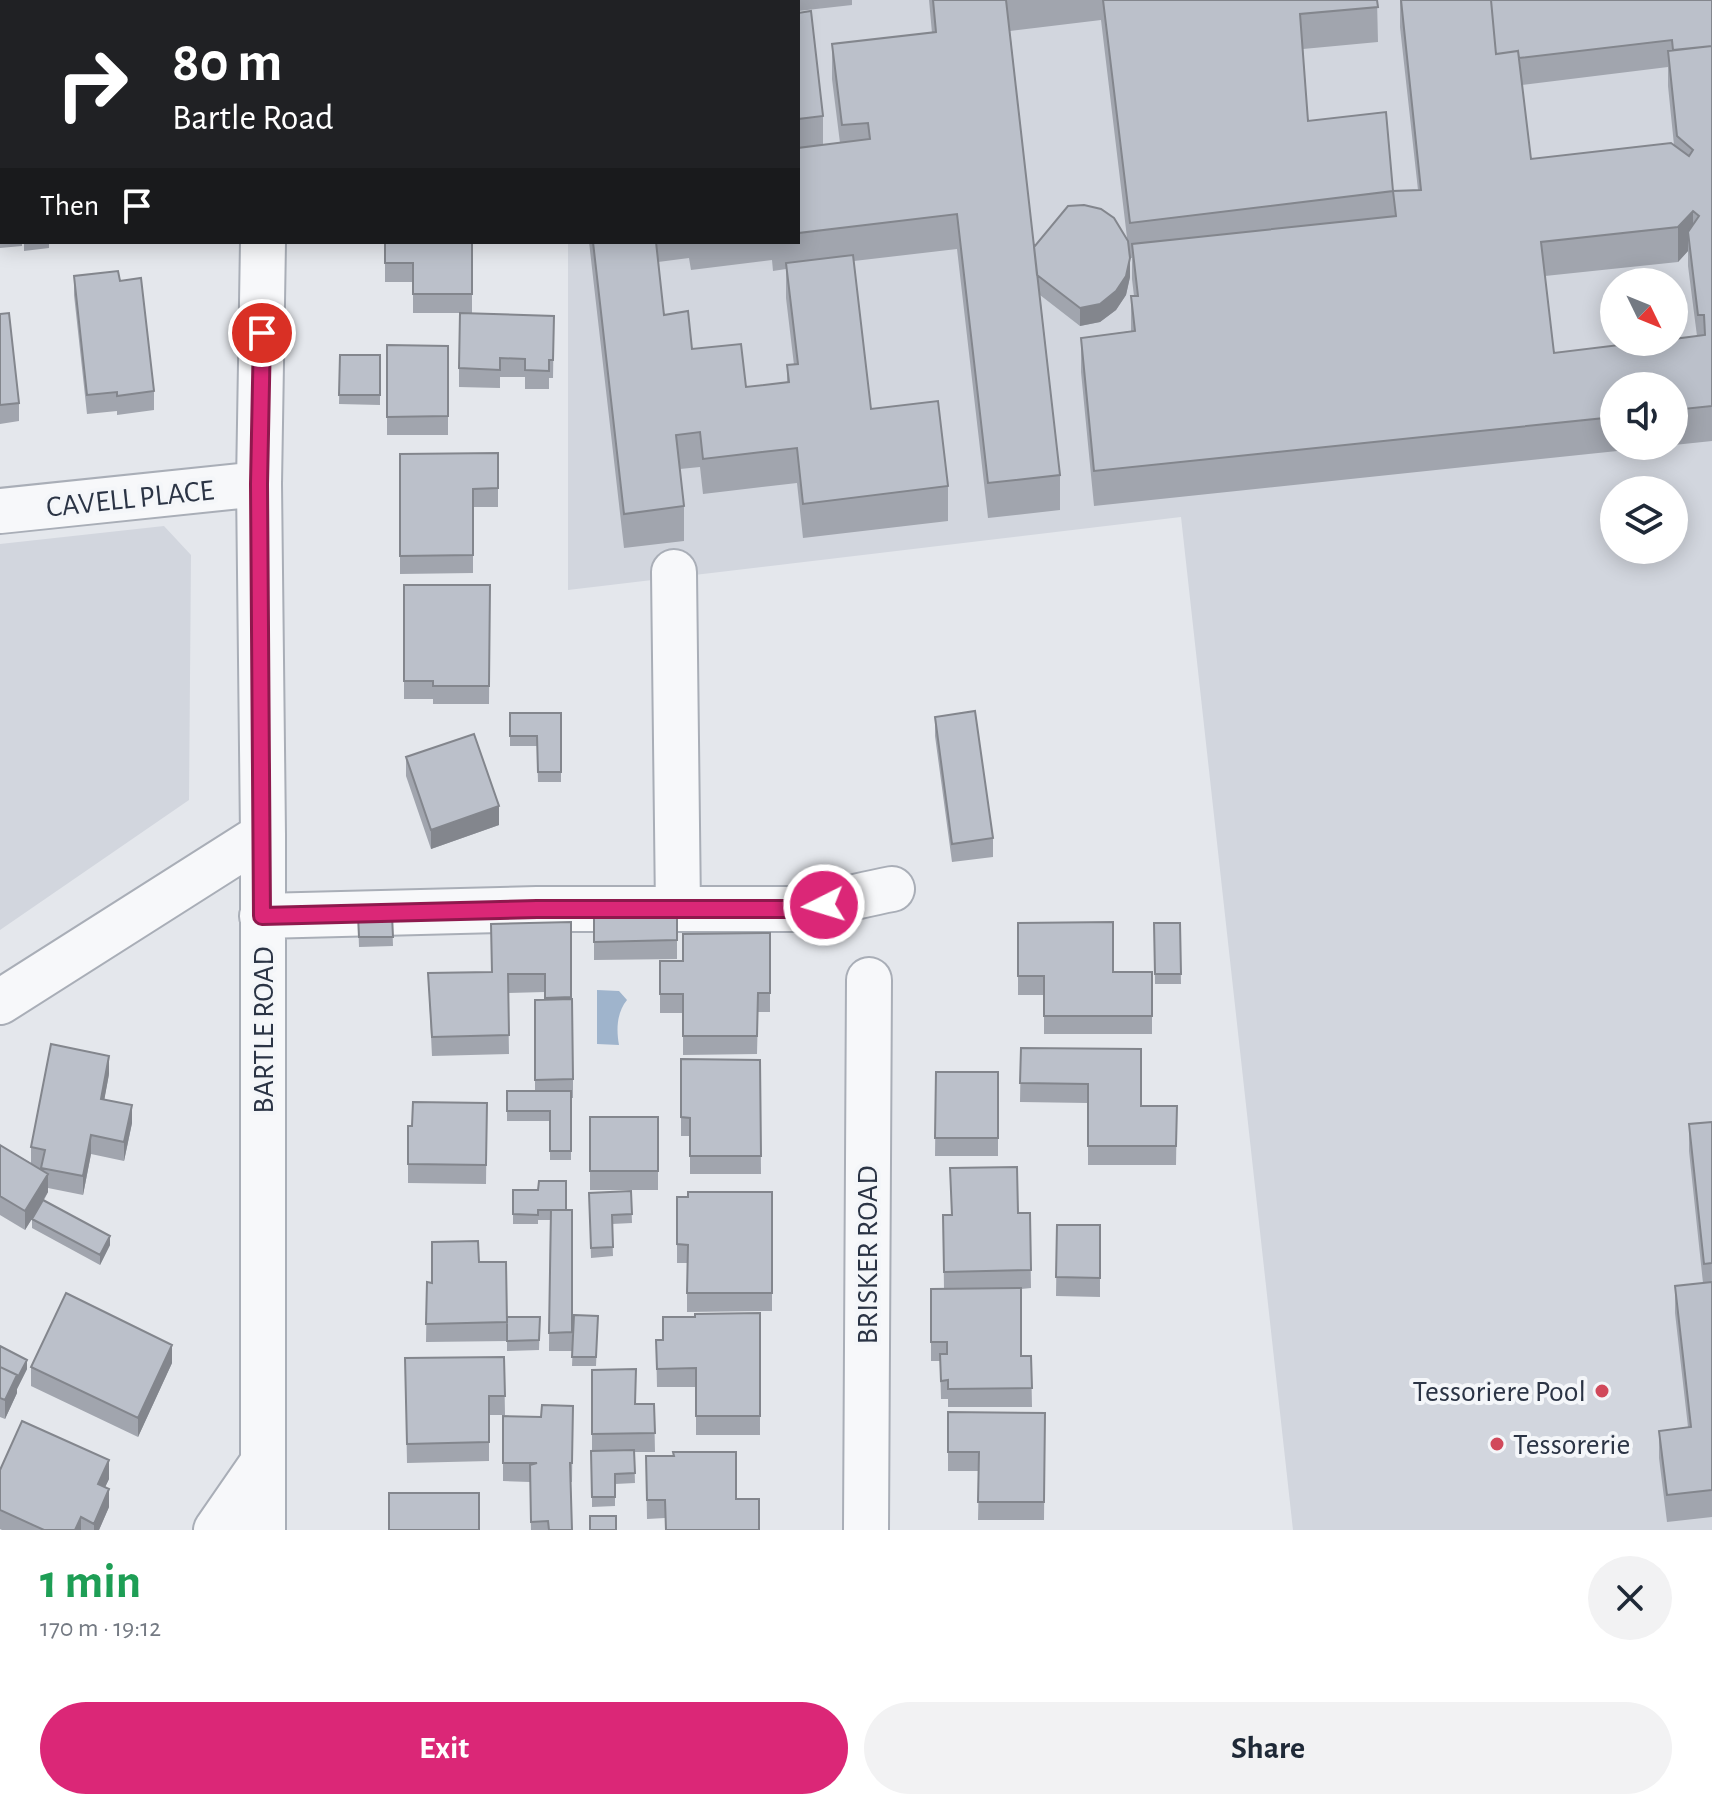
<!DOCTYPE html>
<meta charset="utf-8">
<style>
body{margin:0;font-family:"Alegreya Sans",sans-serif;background:#f2f2f3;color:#1f2937;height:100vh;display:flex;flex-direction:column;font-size:30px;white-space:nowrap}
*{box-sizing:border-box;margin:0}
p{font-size:26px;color:#747a83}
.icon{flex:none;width:44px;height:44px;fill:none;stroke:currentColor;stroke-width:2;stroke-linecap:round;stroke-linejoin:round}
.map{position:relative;height:1530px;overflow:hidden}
.sheet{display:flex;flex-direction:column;background:#fff;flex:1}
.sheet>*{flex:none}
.hud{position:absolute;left:0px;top:0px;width:800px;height:244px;box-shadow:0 4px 20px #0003;background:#202124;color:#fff;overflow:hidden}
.needle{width:52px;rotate:133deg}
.buttons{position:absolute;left:1600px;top:268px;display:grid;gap:16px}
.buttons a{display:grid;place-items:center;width:88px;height:88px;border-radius:50%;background:#fff;box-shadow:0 4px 20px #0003;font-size:40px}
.pin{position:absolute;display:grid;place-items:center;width:68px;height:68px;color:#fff;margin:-34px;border:4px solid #fff;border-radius:50%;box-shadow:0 2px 8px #0007}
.me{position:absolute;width:88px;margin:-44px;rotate:265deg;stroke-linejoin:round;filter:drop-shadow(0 0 6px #0008)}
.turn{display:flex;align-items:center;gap:28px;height:168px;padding:0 40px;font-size:36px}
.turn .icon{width:104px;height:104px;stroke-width:2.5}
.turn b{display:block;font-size:56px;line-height:68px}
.then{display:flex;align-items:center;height:76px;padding:0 40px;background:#0003;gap:16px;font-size:30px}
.round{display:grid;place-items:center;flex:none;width:84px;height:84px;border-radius:42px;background:#f2f2f3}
.head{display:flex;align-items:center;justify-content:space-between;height:136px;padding:0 40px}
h1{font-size:48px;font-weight:700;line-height:60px;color:#1e9e55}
.cta{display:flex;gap:16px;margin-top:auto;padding:16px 40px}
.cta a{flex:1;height:92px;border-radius:48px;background:#db2777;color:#fff;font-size:32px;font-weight:700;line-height:92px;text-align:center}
.cta a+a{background:#f2f2f3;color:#1f2937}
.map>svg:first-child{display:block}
.built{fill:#d2d6de;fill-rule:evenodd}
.water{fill:#9fb4cc}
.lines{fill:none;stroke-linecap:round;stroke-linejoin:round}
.minor-casing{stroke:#a9aeb7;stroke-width:48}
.minor{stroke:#f7f8fa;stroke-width:44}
.wall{fill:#a1a5ae;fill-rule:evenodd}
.shaded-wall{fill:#83868d}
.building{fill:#bbc0ca;stroke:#83868d;stroke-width:2;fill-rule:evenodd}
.route-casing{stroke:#8e194d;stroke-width:20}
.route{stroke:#db2777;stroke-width:14}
.poi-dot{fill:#d1495b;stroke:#f4f6f9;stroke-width:3}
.labels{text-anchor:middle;stroke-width:8;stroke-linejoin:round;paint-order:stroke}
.street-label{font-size:30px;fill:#2b3445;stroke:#f4f6f9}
.poi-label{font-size:30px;fill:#2b3445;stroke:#f4f6f9;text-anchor:end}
</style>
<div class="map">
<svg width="1712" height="1530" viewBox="0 0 1712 1530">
<rect width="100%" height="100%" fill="#e4e7ec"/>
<path class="built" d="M568 0H1712V1530H1293L1181 517 568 590V242H798V2ZM1614 282H1674V342H1614ZM1614 386H1674V446H1614ZM1614 490H1674V550H1614Z
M164 526 191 555 189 800 0 930V544Z"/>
<path class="water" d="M597 990 619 991 627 1000C617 1012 616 1029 619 1045L597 1044Z"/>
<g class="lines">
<g class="minor-casing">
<path id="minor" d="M222 0 223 2
M265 0V2
M516 2V0
M0 511 259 484
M674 572 678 909
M262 916 537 909H793C827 905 859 895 892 889
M0 1002 263 835
M216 1530 263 1462
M263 1530V835L259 484 263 242
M866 1530 869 980"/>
</g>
<use href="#minor" class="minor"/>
</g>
<path class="wall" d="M613 0H852V5L798 11V2H613Z
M929 0H1377L1378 42 1303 49 1308 121 1393 191V217V191L1418 190 1400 27V0H1712V441L1674 445V386H1614V446H1665L1094 506 1081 372V338L1131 331V296H1134L1132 279V258H1130V277L1126 295 1116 310 1100 322 1080 326 1040 295 1060 475V510L988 518 957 249 854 261 871 409 948 486V521L803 538 797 483 703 494 700 467 680 469 684 506V541L624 548 589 242H798V13L823 116V145L840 143 832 79V44L932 33ZM1101 20 1128 246 1034 247 1010 31ZM1668 67V86L1674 145 1531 159 1522 85ZM1688 251V266L1697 336 1554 353 1545 276 1678 262ZM689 258 691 270 772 260 773 271 786 269V298L794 365H787V382L746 387 692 349 664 315 658 262Z
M2 208V242H22V246L0 248V209Z
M24 242H49V248L24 251Z
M385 242H472V313H413V282H385Z
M74 276 120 281 154 391V410L117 415V411L87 414 74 295Z
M0 314 19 403V421L0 424Z
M554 316 553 378H549V389H525V377H500V388L459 387V368Z
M387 345 448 346V435H387Z
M340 355H380V405L339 404Z
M498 453V507H473V573L400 574V454Z
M404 585H490L489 704H433V699H404Z
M510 713H561V782H538L537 746H510Z
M935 717 993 838V857L952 862 935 736Z
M406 757 499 825 431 849 406 776Z
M677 911V959L594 960V913Z
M392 915 393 946 359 947 358 916Z
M571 922 573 1079V1098H571V1160H550V1121H507V1091H535V1000H545V992L508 993 509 1054 432 1056 428 973 492 972Z
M1018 923 1113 972H1152V1034H1044V995H1018Z
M1154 923H1180L1181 984H1155Z
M770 933V1012H758L757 1054 683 1055V1013H660V980L683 961Z
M1021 1048 1141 1106H1177L1176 1165H1088V1103L1020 1102Z
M681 1059 760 1060 761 1174H690V1136H681Z
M936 1072H998V1156H935Z
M109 1074 104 1100 132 1123 124 1161 91 1154 83 1195 48 1188V1192L44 1200 110 1245 100 1265 32 1228V1219L25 1230 0 1215V1145L31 1163V1147Z
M487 1103 486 1184 408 1183V1126H412Z
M590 1117H658V1190H590Z
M1712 1122V1517L1667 1522 1659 1458V1431L1688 1427 1675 1313V1286L1703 1283 1689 1151V1124Z
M513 1190 566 1210H572V1351H549L550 1220H538V1224H513Z
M631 1191 632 1223 612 1224 613 1256 591 1258 589 1193Z
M772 1192V1311L687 1312V1263H677V1197Z
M1030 1213 1031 1288 1021 1289V1356H1031L1032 1407H948V1399H941L940 1361H931V1289H944L943 1215Z
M1057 1225H1100V1297L1056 1296Z
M479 1262 507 1317H540L539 1350 507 1351V1341L426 1342 427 1282 432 1283Z
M760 1313V1435H696V1387H657L656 1340H663L695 1317Z
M574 1315 598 1316 596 1366H572Z
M0 1346 27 1369 17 1389V1393L5 1419 0 1417Z
M504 1357 505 1415H489V1461L407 1463 405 1358Z
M172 1363 138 1437 31 1386V1367Z
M592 1370 636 1404H654L655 1452H634L635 1483 615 1484V1506L592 1507Z
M573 1406 572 1482H571L572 1530H531L530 1482 503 1481V1416L541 1417Z
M948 1412 1045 1413 1044 1520H978L979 1471H948Z
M736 1452 665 1518 647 1519 646 1456H673Z
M0 1470 109 1479 105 1487 109 1507 99 1530H2L0 1529Z"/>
<path class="shaded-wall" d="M1693 211V246L1688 232V251L1678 262V227Z
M1130 258V277L1126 295 1116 310 1100 322 1080 326V308Z
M499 806V825L431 849V830Z
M109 1056V1074L101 1118V1099Z
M132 1105V1123L124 1161V1142Z
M91 1135V1154L83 1195V1176Z
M48 1174V1192L25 1230V1211Z
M110 1236V1245L100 1265V1255Z
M172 1345V1363L138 1437V1418Z
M27 1360V1369L17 1389V1393L5 1419V1400L17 1375Z
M109 1460V1479L98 1502V1484Z
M109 1489V1507L99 1530H94V1524Z
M81 1517V1530H75Z"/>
<path class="building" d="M16 0H59V2L76 0H95V2H16Z
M395 0H498L499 2H396Z
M545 0H567V2H545Z
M683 0H748V2H683Z
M933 0H1006L1060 475 988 483 957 214 798 233V148L870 139 868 123 842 125 832 44 936 32Z
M1103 0H1377L1378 7 1300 14 1308 121 1386 112 1393 191 1130 223Z
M1401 0H1491L1496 54 1518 51 1531 159 1671 143 1689 156 1693 150 1677 136 1668 51 1712 46V406L1674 410V386H1614V417L1094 471 1081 338 1135 331 1131 296H1138L1132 244 1396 216 1393 191 1421 190ZM1693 211 1699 216 1688 232 1698 315H1704L1705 335 1674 339V342H1644L1554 353 1541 242 1678 227Z
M1491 0H1712V46L1673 50 1672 40 1519 58 1518 51 1496 54Z
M811 11 823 116 798 119V13Z
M1084 205 1101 209 1114 218 1128 241 1130 258 1126 276 1116 291 1100 304 1080 308 1037 275 1034 247 1068 206Z
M2 208V238H0V209Z
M385 242H472V294H413V263H385Z
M593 242H656L664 315 688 311 692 349 741 344 746 387 789 382 787 365 798 364 786 263 853 255 871 409 938 401 948 486 803 504 797 448 703 459 700 432 676 435 684 506 624 514Z
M118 271 120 281 141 278 154 391 117 396V392L87 395 74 276Z
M9 313 19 403 0 405V314Z
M460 313 554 316 553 360H549V371L525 370V359L500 358V370L459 368Z
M387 345 448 346V416L387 417Z
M340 355H380V395H339Z
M498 453V488L473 489V555L400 556V454Z
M404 585H490L489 686H433V681H404Z
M975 711 993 838 952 844 935 717Z
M510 713H561V772H538L537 736H510Z
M474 734 499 806 431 830 406 757Z
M677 911V940L594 942V913Z
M392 915 393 937H359L358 916Z
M571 922V997L545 998V974H508L509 1035 432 1037 428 973 492 972 491 924Z
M1113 922V972H1152V1016H1044V976H1018V923Z
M1154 923H1180L1181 974H1155Z
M770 933V993H758L757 1036H683V994H660V961H683V934Z
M572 999 573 1079 535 1080V1000Z
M51 1044 109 1056 101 1099 132 1105 124 1142 91 1135 83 1176 41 1168 45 1150 31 1147Z
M1021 1048 1141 1049V1106H1177L1176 1146H1088V1084L1020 1083Z
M681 1059 760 1060 761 1156H690V1118L681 1117Z
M936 1072H998V1138H935Z
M507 1091H571V1151H550V1111H507Z
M413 1102 487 1103 486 1165 408 1164V1126H412Z
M590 1117H658V1171H590Z
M1712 1122V1263L1704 1264 1689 1124Z
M0 1145 48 1174 25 1211 0 1196Z
M1017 1167 1018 1213H1030L1031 1270 944 1272 943 1215H952L950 1168Z
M539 1181H566V1210H538V1215L513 1214V1190H538Z
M631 1191 632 1214 612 1215 613 1247 591 1248 589 1193Z
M688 1192H772V1293H687L688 1245 677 1244V1197H688Z
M43 1200 110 1236 100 1255 32 1219Z
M551 1210H572V1332L549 1333Z
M1057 1225H1100V1278L1056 1277Z
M478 1241 479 1262H506L507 1322 426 1324 427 1282 432 1283V1242Z
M1712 1282V1490L1667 1495 1659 1431 1691 1427 1675 1286Z
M1021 1288V1356H1031L1032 1388 948 1389V1380L941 1381 940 1354H947V1342H931V1289Z
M66 1293 172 1345 138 1418 31 1367Z
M760 1313V1416H696V1368L657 1369 656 1340H663V1317H695V1314Z
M574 1315 598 1316 596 1357H572Z
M507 1317H540L539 1340 507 1341Z
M0 1346 27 1360 17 1379V1375L0 1367Z
M504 1357 505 1396H489V1442L407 1444 405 1358Z
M0 1367 17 1375 5 1400 0 1398Z
M636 1369 635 1404H654L655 1433 592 1434V1370Z
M542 1405 573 1406 572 1463H570L572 1530H549L548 1521 531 1522 530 1465 537 1463H503V1416L541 1417Z
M948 1412 1045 1413 1044 1502H978L979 1452H948Z
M22 1421 109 1460 98 1484 109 1489 94 1524 81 1517 75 1530H44L0 1510V1470Z
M634 1450 635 1473 615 1474V1497H592L591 1451Z
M673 1452H736V1499H759V1530H666L665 1500H647L646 1456H674Z
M389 1493H479V1530H389Z
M590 1516H616V1530H590Z"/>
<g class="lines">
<g class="route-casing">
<path id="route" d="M262 333 259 484 262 916 537 909H793L824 905"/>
</g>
<use href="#route" class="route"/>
</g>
<g class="poi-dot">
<circle cx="1602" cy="1391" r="8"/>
<circle cx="1497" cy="1444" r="8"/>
</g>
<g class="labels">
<g class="street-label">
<text transform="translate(130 498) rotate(-6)" y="10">CAVELL PLACE</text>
<text transform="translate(263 1030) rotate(-90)" y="10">BARTLE ROAD</text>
<text transform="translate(867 1255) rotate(-90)" y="10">BRISKER ROAD</text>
</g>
<g class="poi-label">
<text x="1586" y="1401">Tessoriere Pool</text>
<text x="1513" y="1454" text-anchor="start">Tessorerie</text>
</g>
</g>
</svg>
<div class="buttons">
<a><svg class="needle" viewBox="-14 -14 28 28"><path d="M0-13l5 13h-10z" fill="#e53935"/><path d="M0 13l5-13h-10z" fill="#747a83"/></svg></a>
<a><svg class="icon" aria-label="sound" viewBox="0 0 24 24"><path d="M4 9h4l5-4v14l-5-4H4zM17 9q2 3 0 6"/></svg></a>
<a><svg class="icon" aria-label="layers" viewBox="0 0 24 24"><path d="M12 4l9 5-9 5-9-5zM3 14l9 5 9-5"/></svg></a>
</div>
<div class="pin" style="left:262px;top:333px;background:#d93025"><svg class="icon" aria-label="arrive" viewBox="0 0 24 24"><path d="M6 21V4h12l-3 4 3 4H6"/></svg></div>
<svg class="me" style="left:824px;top:905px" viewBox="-20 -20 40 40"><circle r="17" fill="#db2777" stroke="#fff" stroke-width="3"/><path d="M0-11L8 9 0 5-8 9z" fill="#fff"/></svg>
<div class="hud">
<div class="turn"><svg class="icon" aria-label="right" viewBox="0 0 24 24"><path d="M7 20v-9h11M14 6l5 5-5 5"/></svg><div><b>80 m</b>Bartle Road</div></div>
<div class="then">Then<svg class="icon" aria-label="arrive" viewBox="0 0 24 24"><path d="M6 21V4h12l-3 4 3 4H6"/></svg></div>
</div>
</div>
<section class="sheet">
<div class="head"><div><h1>1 min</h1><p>170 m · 19:12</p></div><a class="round"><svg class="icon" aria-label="close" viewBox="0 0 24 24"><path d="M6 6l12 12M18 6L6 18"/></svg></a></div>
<div class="cta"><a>Exit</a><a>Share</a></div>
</section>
